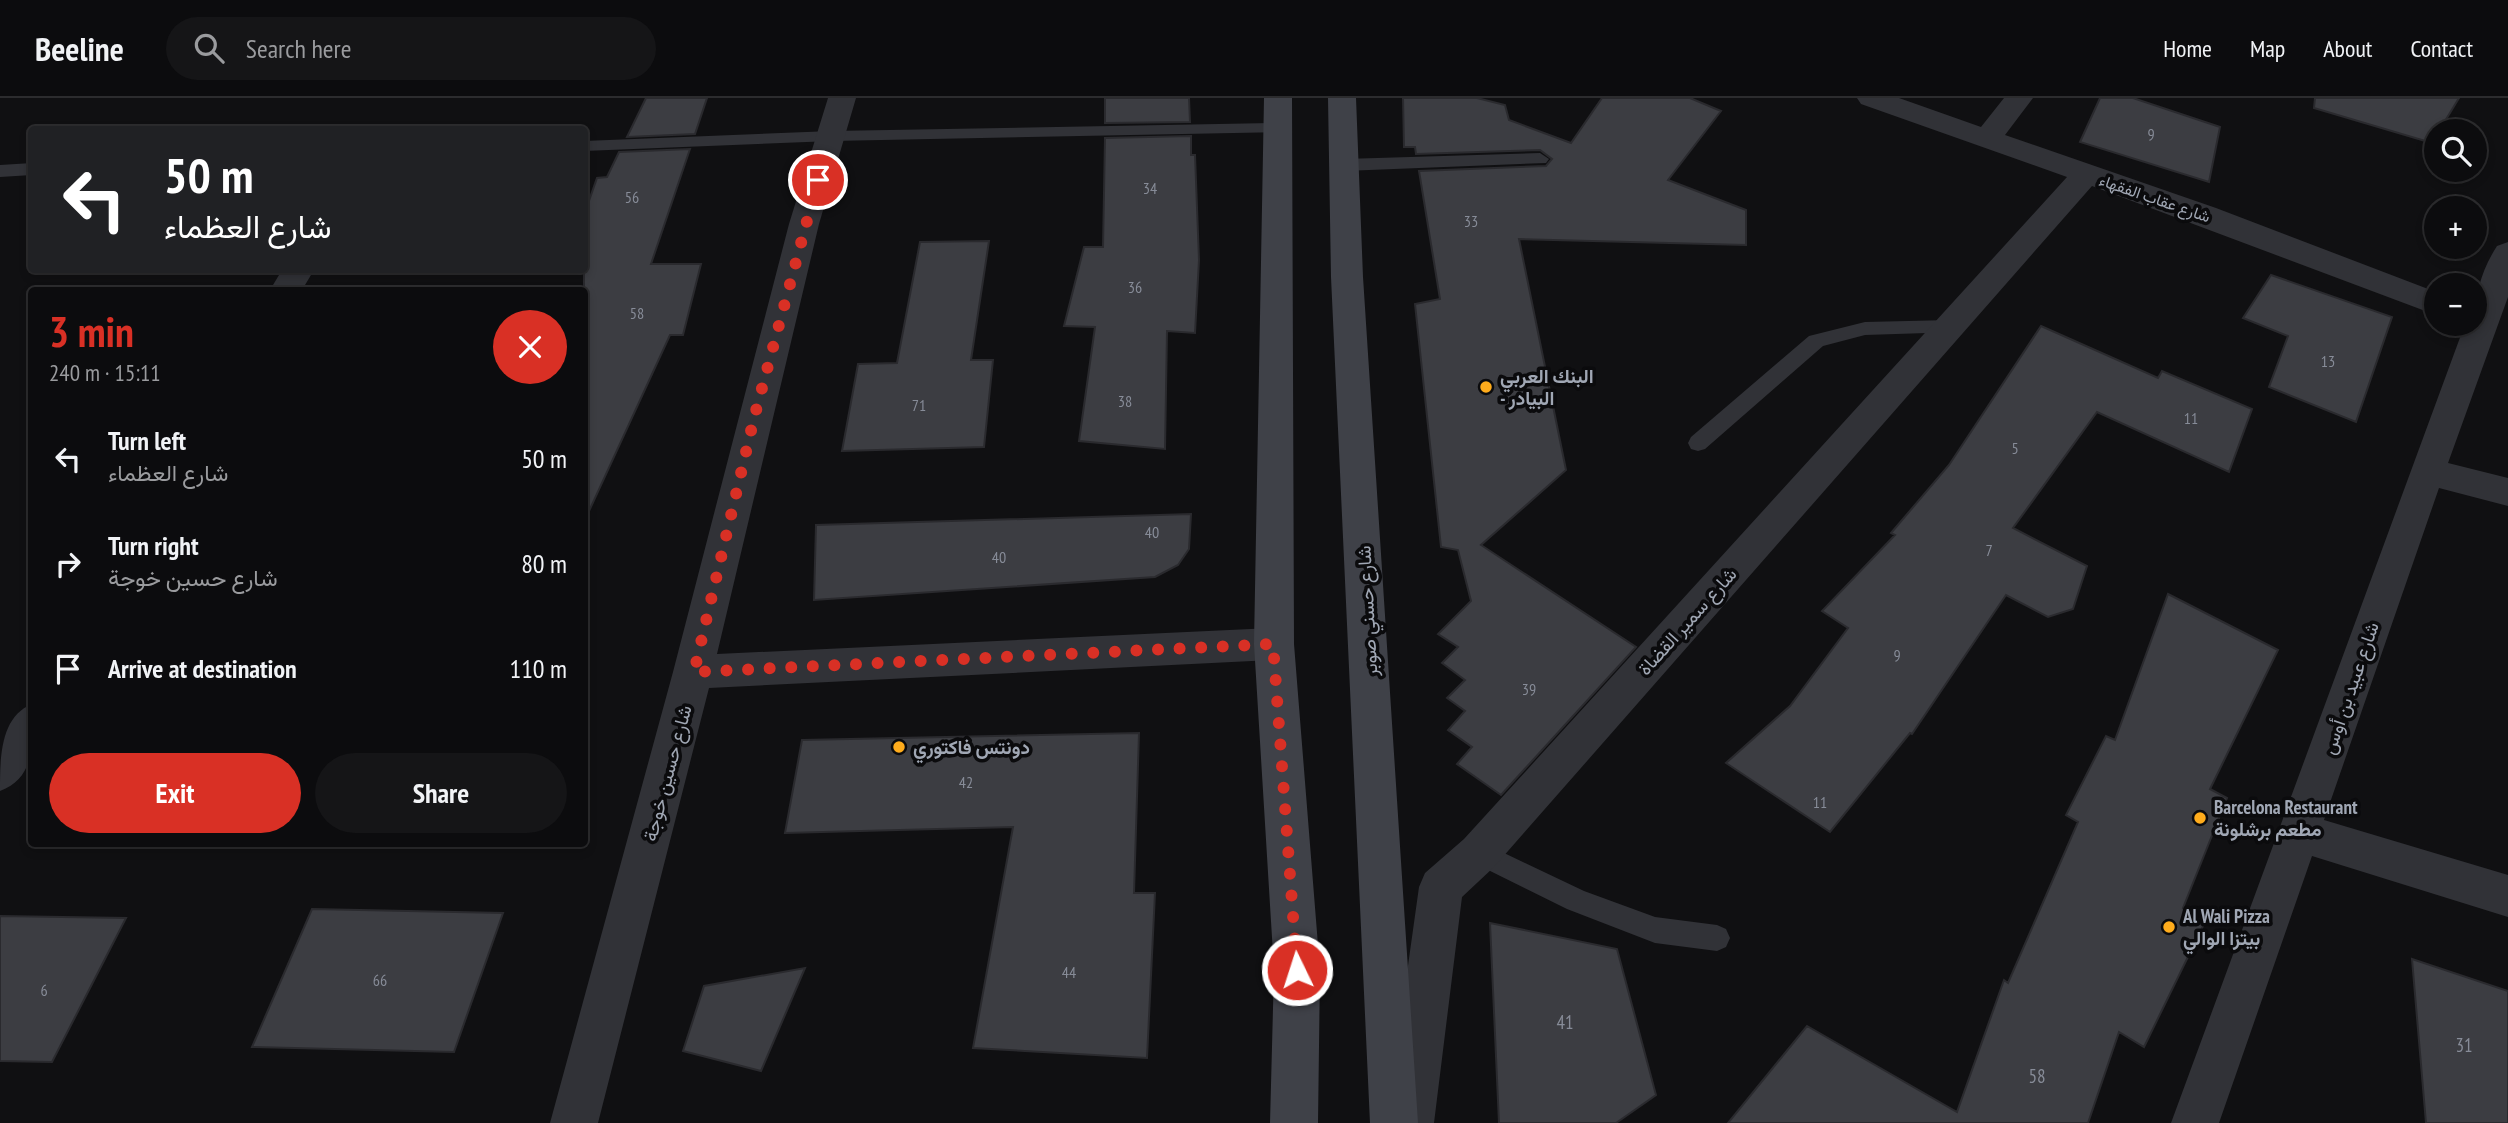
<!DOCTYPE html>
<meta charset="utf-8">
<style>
body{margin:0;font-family:"PT Sans Narrow",Vazirmatn,sans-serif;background:#151517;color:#f1f3f6;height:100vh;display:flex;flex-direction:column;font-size:26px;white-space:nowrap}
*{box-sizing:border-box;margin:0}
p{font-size:23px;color:#9a9b9e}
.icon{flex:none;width:38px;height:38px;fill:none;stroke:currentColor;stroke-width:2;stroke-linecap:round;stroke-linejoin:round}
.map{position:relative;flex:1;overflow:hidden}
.panel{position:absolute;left:28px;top:189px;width:560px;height:560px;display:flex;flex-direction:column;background:#0c0c0e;border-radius:7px;box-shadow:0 4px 10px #0003,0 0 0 2px #2c2c2e}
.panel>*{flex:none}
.banner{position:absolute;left:28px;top:28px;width:560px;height:147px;border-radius:7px;box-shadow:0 4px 10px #0003,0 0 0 2px #2c2c2e;background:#202124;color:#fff;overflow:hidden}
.fabs{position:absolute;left:2424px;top:21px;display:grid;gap:14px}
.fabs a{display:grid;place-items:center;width:63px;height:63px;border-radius:50%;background:#0c0c0e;box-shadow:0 4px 10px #0003,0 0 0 2px #2c2c2e;font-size:35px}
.pin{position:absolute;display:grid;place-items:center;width:60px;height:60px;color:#fff;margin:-30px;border:4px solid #fff;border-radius:50%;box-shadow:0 2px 7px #0007}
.me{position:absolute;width:77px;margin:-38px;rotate:356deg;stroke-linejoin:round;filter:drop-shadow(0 0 5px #0008)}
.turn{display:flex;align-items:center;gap:24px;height:147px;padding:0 21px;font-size:32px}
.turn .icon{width:91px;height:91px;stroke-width:2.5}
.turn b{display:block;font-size:49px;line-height:60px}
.round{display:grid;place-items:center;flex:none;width:74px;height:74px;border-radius:37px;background:#151517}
.headline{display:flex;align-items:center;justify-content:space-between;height:119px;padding:0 21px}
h1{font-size:42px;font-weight:700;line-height:52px;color:#d93025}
.cta{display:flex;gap:14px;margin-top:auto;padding:14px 21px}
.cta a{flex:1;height:80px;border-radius:42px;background:#d93025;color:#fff;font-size:28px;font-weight:700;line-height:80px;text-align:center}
.cta a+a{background:#151517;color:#f1f3f6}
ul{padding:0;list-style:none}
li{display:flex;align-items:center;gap:21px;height:105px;padding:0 21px}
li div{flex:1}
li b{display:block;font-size:26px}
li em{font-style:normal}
header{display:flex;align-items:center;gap:42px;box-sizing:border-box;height:98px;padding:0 35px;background:#0c0c0e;border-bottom:2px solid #2c2c2e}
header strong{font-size:33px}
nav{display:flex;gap:38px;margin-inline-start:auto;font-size:24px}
.search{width:490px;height:63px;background:#151517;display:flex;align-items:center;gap:18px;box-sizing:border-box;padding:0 24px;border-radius:38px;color:#9a9b9e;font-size:26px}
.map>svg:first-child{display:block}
.building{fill:#3c3d42;stroke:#2a2a2e;stroke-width:2}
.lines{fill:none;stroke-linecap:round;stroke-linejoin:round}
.service{fill:#313237;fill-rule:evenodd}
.minor{fill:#313237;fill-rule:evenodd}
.secondary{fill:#3f4148;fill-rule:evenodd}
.route{stroke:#d93025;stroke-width:12;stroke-dasharray:0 21.6}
.poi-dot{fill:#ffac1c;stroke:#0b0b0d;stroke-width:2.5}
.labels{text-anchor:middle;stroke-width:7;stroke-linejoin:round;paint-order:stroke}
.number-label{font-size:16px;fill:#878c98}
.far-street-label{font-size:16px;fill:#a0a7b4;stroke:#0b0b0d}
.poi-label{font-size:19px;font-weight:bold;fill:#a0a7b4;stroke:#0b0b0d;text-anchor:start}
.street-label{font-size:19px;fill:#a0a7b4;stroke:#0b0b0d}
.near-number-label{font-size:19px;fill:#878c98}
</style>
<header>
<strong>Beeline</strong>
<div class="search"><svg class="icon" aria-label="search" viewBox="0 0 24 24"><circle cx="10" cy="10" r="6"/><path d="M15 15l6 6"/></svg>Search here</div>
<nav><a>Home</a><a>Map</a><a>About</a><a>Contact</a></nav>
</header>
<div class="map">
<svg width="2508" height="1025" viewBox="0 0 2508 1025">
<rect width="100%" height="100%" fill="#101012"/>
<path class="building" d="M646 0H707L695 36 627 39Z
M1105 0H1189L1190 24 1105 25Z
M1403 0H1477L1505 7 1509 22 1571 45 1602 0H1690L1721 13 1668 82 1746 112V147L1519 141 1566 372 1481 447 1636 549 1501 697 1457 666 1472 649 1448 632 1465 613 1447 600 1465 582 1442 565 1458 549 1438 536 1471 503 1458 452 1441 449 1415 206 1440 201 1419 73 1546 68 1552 61 1540 52 1416 56 1415 49H1404Z
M2100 0H2133L2220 29 2209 84 2080 44Z
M2315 0H2459L2439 33H2436L2432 45 2314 10Z
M1191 38V57H1195L1199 162 1195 235 1167 233 1165 351 1079 343 1095 229 1064 228 1084 149H1103L1105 40Z
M690 51 651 166H701L683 237H670L584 424V117L597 80 607 79 619 54Z
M989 143 971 262H993L984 349 842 353 858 266 897 265 920 144Z
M2271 177 2392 219 2356 324 2269 289 2288 238 2243 220Z
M2041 228 2158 280 2162 273 2252 311 2229 374 2097 314 2013 430 2087 468 2073 511 2048 519 2006 497 1912 636 1910 635 1830 734 1726 665 1790 608 1848 530 1822 513 1895 437 1891 435 1949 367Z
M1191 416 1189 451 1178 467 1155 479 814 502 816 427Z
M2168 496 2278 552 2210 691 2227 700 2183 810 2206 822 2144 949 2119 934 2088 1025H1728L1807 928 1957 1014 2004 882 2008 885 2078 724 2066 717 2106 638 2115 642Z
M1139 635 1134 795H1155L1147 960 973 950 1013 729 785 735 802 642Z
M312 811 503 815 454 954 252 949Z
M0 818 126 820 52 964 0 963Z
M1490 825 1617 851 1656 997 1616 1025H1499Z
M2412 861 2508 893V1025H2426Z
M805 870 761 973 683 953 704 888Z"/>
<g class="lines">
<path class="service" d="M1278 25 1284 26 1287 30 1284 34 832 43 584 53V43L832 33Z
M1540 55 1549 61 1546 65 1344 73 1335 67 1344 61Z
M32 65V77L0 79V67Z
M1951 222 1958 224 1961 229 1958 234 1865 237 1823 248 1705 351 1698 353 1691 351 1688 345 1691 339 1809 238 1865 224Z
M1479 743 1584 793 1655 819 1717 827 1726 831 1730 840 1726 849 1717 853 1655 845 1567 811 1470 763 1466 755 1470 747Z"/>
<path class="minor" d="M828 0H856L819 126 717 556 1274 530 1288 534 1294 546 1288 558 1274 562 709 590 598 1025H550L673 574 789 126Z
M1857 0H1899L1981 29 2004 0H2033L2005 37 2216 110 2436 194V217L2092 88 1494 769 1462 799 1434 1025H1386L1419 789 1425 775 1464 741 2067 79 1861 6Z
M2508 144V199L2448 365 2508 380V408L2439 390 2324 722 2508 777V819L2312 758 2219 1025H2171L2465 226H2474C2474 198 2482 171 2497 148Z
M282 172H314L302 192H270Z
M32 606C32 640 38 679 0 693 0 660 0 619 32 606Z"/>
<path class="secondary" d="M1264 0H1292L1294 546 1320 872 1318 1025H1270L1274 872 1254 546Z
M1328 0H1356L1363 179 1418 1025H1370L1331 179Z"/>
</g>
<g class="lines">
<path class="route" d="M818 82 754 320 694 574 1273 546 1297 872"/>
</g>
<g class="poi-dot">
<circle cx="1486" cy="289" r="7"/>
<circle cx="899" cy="649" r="7"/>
<circle cx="2200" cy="720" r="7"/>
<circle cx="2169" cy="829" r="7"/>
</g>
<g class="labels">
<g class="number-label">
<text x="2151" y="42">9</text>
<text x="1150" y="96">34</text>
<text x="632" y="105">56</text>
<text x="1471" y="129">33</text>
<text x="1135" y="195">36</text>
<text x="637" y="221">58</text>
<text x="2328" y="269">13</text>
<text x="1125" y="309">38</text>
<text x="919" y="313">71</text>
<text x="2191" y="326">11</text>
<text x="2015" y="356">5</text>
<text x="1152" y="440">40</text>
<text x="1989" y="458">7</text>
<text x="999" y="465">40</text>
<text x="1897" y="563">9</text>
<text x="1529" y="597">39</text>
<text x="966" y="690">42</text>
<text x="1820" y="710">11</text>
<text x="1069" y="880">44</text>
<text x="380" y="888">66</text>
<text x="44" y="898">6</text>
</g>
<g class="far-street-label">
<text transform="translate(2155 100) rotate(19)" y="6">شارع عقاب الفقهاء</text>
</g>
<g class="poi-label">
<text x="1500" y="285">البنك العربي<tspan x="1500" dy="22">- البيادر</tspan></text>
<text x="913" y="656">دونتس فاكتوري</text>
<text x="2214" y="716">Barcelona Restaurant<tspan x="2214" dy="22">مطعم برشلونة</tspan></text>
<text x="2183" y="825">Al Wali Pizza<tspan x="2183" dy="22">بيتزا الوالي</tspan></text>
</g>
<g class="street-label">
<text transform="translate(1367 513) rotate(-93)" y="7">شارع حسني صوبر</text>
<text transform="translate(1687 523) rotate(-48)" y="7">شارع سمير القضاة</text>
<text transform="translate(2350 590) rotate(-71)" y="7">شارع عبيد بن أوس</text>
<text transform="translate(667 675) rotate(-75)" y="7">شارع حسين خوجة</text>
</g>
<g class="near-number-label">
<text x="1565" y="931">41</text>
<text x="2464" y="954">31</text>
<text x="2037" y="985">58</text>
</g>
</g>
</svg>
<div class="fabs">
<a><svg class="icon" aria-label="search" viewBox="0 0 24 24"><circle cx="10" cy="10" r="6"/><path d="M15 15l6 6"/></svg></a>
<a>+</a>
<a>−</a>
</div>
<div class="pin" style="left:818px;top:82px;background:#d93025"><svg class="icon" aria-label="arrive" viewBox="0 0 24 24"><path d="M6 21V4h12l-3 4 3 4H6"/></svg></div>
<svg class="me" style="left:1297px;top:872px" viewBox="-20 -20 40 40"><circle r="17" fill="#d93025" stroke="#fff" stroke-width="3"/><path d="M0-11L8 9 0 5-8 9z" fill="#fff"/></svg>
<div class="banner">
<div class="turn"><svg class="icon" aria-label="left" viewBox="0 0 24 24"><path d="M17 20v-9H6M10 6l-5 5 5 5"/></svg><div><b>50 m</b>شارع العظماء</div></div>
</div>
<section class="panel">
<div class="headline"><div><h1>3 min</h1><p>240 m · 15:11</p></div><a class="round" style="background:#d93025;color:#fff"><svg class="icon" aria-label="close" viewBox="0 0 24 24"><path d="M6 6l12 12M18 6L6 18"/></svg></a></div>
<ul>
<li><svg class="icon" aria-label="left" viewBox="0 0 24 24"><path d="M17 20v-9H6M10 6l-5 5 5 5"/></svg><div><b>Turn left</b><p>شارع العظماء</p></div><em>50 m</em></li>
<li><svg class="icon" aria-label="right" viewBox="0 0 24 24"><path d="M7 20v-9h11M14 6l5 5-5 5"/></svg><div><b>Turn right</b><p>شارع حسين خوجة</p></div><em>80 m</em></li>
<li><svg class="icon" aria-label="arrive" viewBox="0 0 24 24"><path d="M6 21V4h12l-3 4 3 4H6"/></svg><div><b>Arrive at destination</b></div><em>110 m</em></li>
</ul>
<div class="cta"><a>Exit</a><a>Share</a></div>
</section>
</div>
